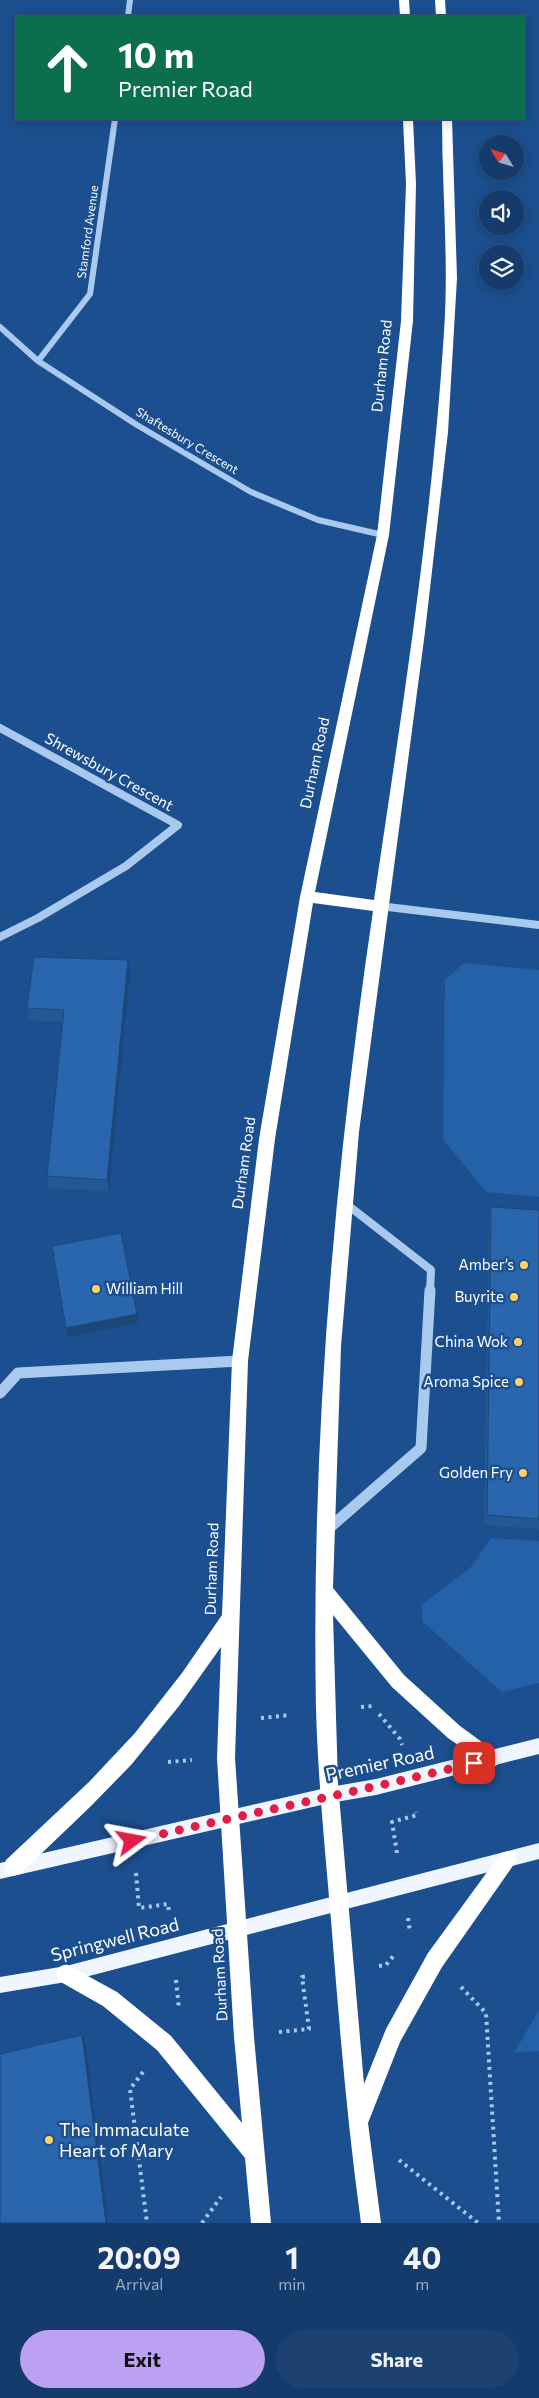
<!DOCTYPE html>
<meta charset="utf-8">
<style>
body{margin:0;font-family:Commissioner,sans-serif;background:#1d4271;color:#f1f3f6;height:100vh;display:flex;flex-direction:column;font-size:19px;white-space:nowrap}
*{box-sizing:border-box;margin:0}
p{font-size:16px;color:#9dadc1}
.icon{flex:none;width:28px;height:28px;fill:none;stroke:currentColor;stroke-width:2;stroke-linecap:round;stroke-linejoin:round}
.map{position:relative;height:2223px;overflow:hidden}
.side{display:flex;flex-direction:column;background:#143b6b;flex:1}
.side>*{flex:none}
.hud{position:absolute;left:15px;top:15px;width:510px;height:105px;border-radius:0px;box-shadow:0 2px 12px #0003,0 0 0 1px #33557e;background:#0b6e4f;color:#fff;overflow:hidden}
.needle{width:32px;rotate:307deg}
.tools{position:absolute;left:479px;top:135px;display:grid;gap:10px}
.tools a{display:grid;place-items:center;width:45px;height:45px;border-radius:50%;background:#143b6b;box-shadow:0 2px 12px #0003,0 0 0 1px #33557e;font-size:25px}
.pin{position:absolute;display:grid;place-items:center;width:42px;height:42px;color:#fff;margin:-21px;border-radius:10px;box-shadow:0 2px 8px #0006}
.me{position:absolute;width:55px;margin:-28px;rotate:77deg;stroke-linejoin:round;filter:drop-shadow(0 0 4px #0008)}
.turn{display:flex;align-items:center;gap:18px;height:105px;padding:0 20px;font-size:22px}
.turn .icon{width:65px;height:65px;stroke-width:2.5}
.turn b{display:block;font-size:35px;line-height:42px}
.eta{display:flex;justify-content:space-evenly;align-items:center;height:85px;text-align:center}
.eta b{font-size:30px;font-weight:700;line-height:35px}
.button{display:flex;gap:10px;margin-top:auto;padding:10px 20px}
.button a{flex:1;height:58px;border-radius:30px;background:#bca0f2;color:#111;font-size:20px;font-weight:700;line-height:58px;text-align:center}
.button a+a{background:#1d4271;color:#f1f3f6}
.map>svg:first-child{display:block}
.green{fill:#2461a8}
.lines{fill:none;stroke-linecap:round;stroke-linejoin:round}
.path{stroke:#a9c9ee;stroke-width:4;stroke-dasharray:3 4.5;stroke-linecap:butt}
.minor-far2{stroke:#a9c9ee;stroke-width:6}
.minor-far1{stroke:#a9c9ee;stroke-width:8}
.minor{stroke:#a9c9ee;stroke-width:11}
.major{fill:#f0f6ff;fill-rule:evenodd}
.highway{fill:#fff;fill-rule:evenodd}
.wall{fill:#245895}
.shaded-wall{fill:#1d4779}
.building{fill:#2a66ad;stroke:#1d4779}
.route{stroke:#e11d48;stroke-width:9;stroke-dasharray:0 16.2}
.poi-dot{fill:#ffd166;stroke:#1b4f8f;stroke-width:2}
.labels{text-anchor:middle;stroke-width:5;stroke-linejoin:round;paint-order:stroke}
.far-street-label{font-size:12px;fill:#fff;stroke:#1b4f8f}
.street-label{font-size:15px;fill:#fff;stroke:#1b4f8f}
.poi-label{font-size:15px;fill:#fff;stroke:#1b4f8f;text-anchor:end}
.near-street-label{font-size:18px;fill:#fff;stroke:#1b4f8f}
.near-poi-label{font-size:18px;fill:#fff;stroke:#1b4f8f;text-anchor:start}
</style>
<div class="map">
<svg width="539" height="2223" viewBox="0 0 539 2223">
<rect width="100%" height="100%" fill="#1b4f8f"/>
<path class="green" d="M464 963 539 970V1197L486 1192 443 1139 445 980Z
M491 1538 539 1541V1683L502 1692 423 1622 421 1605 471 1567Z
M539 2010V2051L514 2053Z"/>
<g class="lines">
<path class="path" d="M361 1707 373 1706
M379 1714 400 1739 402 1745
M261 1718 290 1715
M168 1762 192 1760
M397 1853 392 1822 417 1815 416 1812
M136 1873 139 1908 168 1904 169 1912
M408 1918 410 1932
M379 1966 386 1965 395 1954
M176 1980 179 2009
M461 1987 486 2013 499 2223
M279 2032 309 2029 302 1977 309 1976
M143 2072 130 2089 147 2223
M399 2160 478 2223
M202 2223 221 2197"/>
<path class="minor-far2" d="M128 16 130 0
M0 327 38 361 137 425 251 492 318 520 383 535
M38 361 90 294 115 119"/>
<path class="minor-far1" d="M0 728 178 825 126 866 38 918 0 937
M379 906 539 925
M345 1203 431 1270 430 1292"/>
<path class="minor" d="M0 1393 18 1373 240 1361
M327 1530 421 1448 430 1290"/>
<path class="major" d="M539 1738V1754L376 1795 330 1803 0 1879V1863L330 1787 376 1779Z
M539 1843V1859L66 1982 0 1993V1977L66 1966Z"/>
<path class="highway" d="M399 0H409L410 16H400Z
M435 0H445L446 16H436Z
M403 119H413L416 184 413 321 389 535 315 892 374 900C402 711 432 522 444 332 449 261 442 190 442 119H452L457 278 448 432 425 632 359 1132 341 1346 333 1588 404 1675 460 1726 497 1753 500 1759 497 1765 491 1768 448 1738 392 1687 333 1615 338 1784 364 2084 386 2029 428 1953 501 1853 508 1851 515 1853 517 1860 442 1967 400 2042 368 2123 381 2223H361C347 2122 339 2021 331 1920 325 1850 318 1779 316 1709 311 1442 334 1175 373 911L313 903 275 1139 248 1361 235 1758 254 2037 271 2223H251L245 2158 157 2050 103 2006 59 1981 56 1974 59 1967 66 1964 117 1992 171 2036 242 2123 234 2037 217 1758 221 1647 179 1706 131 1765 90 1807 20 1874 13 1876 6 1874 4 1867 6 1860 89 1782 135 1733 182 1673 222 1615 232 1361 259 1139 300 897 377 535 401 321 406 184Z"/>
</g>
<path class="wall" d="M130 973 109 1191 49 1188 47 1176 63 1022 29 1020 27 1008Z
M491 1207 539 1210V1529L484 1525 489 1220Z"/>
<path class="shaded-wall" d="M128 960 130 973 109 1191 107 1180Z
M137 1314 138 1323 68 1337 66 1328Z
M82 2035 85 2038 108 2223H106Z"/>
<path class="building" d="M34 957 128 960 107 1180 47 1176 64 1010 27 1008Z
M491 1207 539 1210V1519L487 1515Z
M121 1233 137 1314 66 1328 52 1246Z
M82 2035 106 2223H0V2054Z"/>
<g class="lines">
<path class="route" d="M132 1841C246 1814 361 1791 474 1763"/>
</g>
<g class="poi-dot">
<circle cx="524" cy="1265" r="5"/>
<circle cx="96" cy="1289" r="5"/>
<circle cx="514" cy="1297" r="5"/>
<circle cx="518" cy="1342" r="5"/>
<circle cx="519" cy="1382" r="5"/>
<circle cx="523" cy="1473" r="5"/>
<circle cx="49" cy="2140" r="5"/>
</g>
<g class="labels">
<g class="far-street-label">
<text transform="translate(88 232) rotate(-82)" y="4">Stamford Avenue</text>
<text transform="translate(187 441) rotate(31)" y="4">Shaftesbury Crescent</text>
</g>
<g class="street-label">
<text transform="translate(382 366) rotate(-84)" y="5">Durham Road</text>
<text transform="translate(315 763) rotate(-78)" y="5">Durham Road</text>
<text transform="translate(109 772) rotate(29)" y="5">Shrewsbury Crescent</text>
<text transform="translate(244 1163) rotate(-82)" y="5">Durham Road</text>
<text transform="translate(212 1569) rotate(-88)" y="5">Durham Road</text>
<text transform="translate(220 1975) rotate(-93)" y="5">Durham Road</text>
</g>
<g class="poi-label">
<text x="514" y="1270">Amber’s</text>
<text x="106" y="1294" text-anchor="start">William Hill</text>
<text x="504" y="1302">Buyrite</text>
<text x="508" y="1347">China Wok</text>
<text x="509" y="1387">Aroma Spice</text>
<text x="513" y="1478">Golden Fry</text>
</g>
<g class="near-street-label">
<text transform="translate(380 1764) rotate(-12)" y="6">Premier Road</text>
<text transform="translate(115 1940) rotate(-14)" y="6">Springwell Road</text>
</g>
<g class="near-poi-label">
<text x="59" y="2136">The Immaculate<tspan x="59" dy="21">Heart of Mary</tspan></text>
</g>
</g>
</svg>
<div class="tools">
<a><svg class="needle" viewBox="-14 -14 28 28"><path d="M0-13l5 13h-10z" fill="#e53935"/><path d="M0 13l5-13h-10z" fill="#9dadc1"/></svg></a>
<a><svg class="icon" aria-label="sound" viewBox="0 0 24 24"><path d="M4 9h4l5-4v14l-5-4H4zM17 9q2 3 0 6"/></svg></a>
<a><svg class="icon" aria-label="layers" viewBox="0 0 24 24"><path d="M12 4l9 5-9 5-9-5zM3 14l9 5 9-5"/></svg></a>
</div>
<div class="pin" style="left:474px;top:1763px;background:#d93025"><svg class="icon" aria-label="arrive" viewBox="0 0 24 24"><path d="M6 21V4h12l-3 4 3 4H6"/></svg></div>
<svg class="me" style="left:132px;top:1841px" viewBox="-20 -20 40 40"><path d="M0-17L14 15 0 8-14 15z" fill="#e11d48" stroke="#fff" stroke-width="4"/></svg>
<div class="hud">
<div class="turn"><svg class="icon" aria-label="ahead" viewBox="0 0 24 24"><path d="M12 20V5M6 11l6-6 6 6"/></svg><div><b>10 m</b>Premier Road</div></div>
</div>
</div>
<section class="side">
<div class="eta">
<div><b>20:09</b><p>Arrival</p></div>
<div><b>1</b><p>min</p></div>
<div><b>40</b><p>m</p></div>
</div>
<div class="button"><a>Exit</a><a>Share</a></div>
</section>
